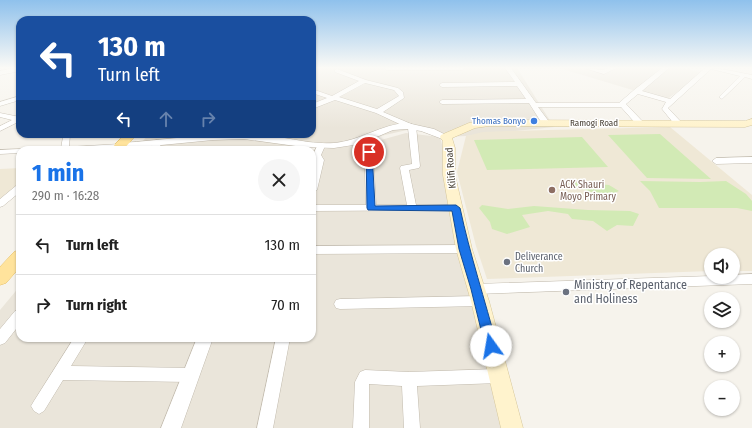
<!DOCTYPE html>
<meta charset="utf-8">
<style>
body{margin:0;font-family:"Fira Sans Condensed",sans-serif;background:#f6f6f6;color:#222;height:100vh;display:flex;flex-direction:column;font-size:15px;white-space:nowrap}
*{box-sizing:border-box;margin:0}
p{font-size:13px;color:#767676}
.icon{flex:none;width:22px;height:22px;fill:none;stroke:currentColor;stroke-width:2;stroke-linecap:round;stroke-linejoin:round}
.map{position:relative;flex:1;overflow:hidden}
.sheet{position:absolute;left:16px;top:146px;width:300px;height:196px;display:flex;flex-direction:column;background:#fff;border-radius:12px;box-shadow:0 1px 3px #0004}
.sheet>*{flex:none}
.banner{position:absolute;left:16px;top:16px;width:300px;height:122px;border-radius:12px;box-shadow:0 1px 3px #0004;background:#1a4fa0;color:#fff;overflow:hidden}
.tools{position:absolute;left:704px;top:248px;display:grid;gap:8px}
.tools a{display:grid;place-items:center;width:36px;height:36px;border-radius:50%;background:#fff;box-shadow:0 1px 3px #0004;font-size:20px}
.pin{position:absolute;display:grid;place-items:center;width:34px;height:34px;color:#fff;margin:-17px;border:2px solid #fff;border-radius:50%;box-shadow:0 1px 4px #0007}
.me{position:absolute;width:44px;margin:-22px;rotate:347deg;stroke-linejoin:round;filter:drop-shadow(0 0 3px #0008)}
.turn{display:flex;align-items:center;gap:14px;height:84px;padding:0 16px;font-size:18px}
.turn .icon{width:52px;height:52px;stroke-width:2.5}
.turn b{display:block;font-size:28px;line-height:34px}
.lanes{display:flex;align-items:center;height:38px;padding:0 16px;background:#0003;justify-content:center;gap:20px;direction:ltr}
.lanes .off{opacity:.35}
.round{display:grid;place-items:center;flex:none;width:42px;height:42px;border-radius:21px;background:#f6f6f6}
.headline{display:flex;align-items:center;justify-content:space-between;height:68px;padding:0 16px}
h1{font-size:24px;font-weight:700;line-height:30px;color:#1a73e8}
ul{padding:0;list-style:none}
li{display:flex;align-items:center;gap:12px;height:60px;padding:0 16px;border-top:1px solid #e0e0e0}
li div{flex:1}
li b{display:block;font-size:15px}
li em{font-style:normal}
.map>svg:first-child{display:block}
.residential{fill:#eae5da}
.education{fill:#efe8d6}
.green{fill:#d2eab5}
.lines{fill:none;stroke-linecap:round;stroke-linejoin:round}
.minor-casing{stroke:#c2bbae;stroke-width:1}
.tertiary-casing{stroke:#c2bbae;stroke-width:1}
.secondary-casing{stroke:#d6c79b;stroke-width:1}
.primary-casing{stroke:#e6c16a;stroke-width:1}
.minor{fill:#fff;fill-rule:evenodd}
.tertiary{fill:#fff;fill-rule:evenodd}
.secondary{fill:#fff3cd;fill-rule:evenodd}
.primary{fill:#ffe39c;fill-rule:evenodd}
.route{fill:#1a73e8;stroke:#114b97}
.shop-dot{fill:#3f7fe0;stroke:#fff;stroke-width:1.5}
.education-dot{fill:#8d6e63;stroke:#fff;stroke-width:1.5}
.worship-dot{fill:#6b7280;stroke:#fff;stroke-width:1.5}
.labels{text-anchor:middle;stroke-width:3;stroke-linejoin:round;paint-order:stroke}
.far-shop-label{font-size:9px;fill:#366cbe;stroke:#fff;text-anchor:end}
.far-street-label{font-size:9px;fill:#4b4439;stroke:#fff}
.street-label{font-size:10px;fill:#4b4439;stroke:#fff}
.education-label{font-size:10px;fill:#785e54;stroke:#fff;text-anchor:start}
.worship-label{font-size:10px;fill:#5b616d;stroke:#fff;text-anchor:start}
.near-worship-label{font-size:12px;fill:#5b616d;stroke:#fff;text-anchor:start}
</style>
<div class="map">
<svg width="752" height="428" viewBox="0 0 752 428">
<rect width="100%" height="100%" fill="#f6f3ec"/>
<path class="residential" d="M312 68H517L554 127 466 136 445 137 421 131 407 130 385 135 352 146 304 147 289 145 308 150H135L149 134H312Z
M559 68H684L703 73 666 100Z
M406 133 440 137 519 428H0V310L20 286V338H312L311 150 363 145Z"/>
<path class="education" d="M670 127 752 195V271H733V255H711V271L487 279 476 246 457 172 466 136 483 132 507 131Z
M20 168V188L0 205V169Z"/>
<path class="green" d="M660 134 711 179 647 178 608 135Z
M582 137 608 167 487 170 474 140Z
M640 181 700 182 726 181 746 194 752 201V211L737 208H659L650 191Z
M569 182 609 185 619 191C599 201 592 188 573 188Z
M482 205 508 209 534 206 588 210 630 211 639 214 633 226 617 225 607 231 593 221 572 219 568 214 548 211 522 215 530 227 507 234 492 229 490 222 479 208Z"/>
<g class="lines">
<g class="minor-casing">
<path id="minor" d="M384 68H465L462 70H387Z
M505 68H511L536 103H619L634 90 662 68H669L642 91 670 99 705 68C722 68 736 72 752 75V79L745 77 722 99 719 97 740 76 711 69 668 108 682 123 678 125H675L662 109 666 102 638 94 626 104 644 123 640 125H637L621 107H538L550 123 546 125H543L529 103 442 104 439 102 442 100 526 99 517 86 442 87 439 85 442 83 515 82Z
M584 68 603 70 608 68H616L604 74Z
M337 69 366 80 398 88 403 92 404 98 383 112 416 126 420 166 419 168 409 170 416 205H456L461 208 459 210 312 211V205H366L364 138 368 136 372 138 376 205H407L400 168 401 166 412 164 408 128 376 113 335 100 312 109V104L327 98 312 93V89L332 96 359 81 335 72V70ZM365 83 394 90 399 96 377 109 339 97Z
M20 96V100L0 106V102Z
M0 113 20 117V121L0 131V126L12 120 0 117Z
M60 134 70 135 69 147 120 144 124 146C117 152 70 150 58 150L61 148 63 137Z
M156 140H159L163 142 157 150H149Z
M318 144H321L325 146 321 155 324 160 317 190 312 193V173L316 160 313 155Z
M20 149 23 150H20V153L0 154V150Z
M752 157V163L716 164 712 161 716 158Z
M20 184V192L3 206 0 207V199L17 185Z
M464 245 468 246 470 249 468 252 464 253 312 254V246Z
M752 274V284L477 294 473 292 471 289 473 286 477 284 711 276 733 277V275Z
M480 296 484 297 486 301 484 305 480 306 340 309 336 308 334 304 336 300 340 299Z
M20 310V324L5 343 0 345V329L15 311Z
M74 338H88L71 366 190 368 195 370 197 375 195 380 190 382 63 380 44 411 39 414 34 411 31 406 34 401Z
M276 338H290L273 428H257Z
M498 369 503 371 505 376 503 381 498 383 417 386 420 428H404L402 386 369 384V428H353L355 382 360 372 365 370 409 372Z"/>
</g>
<g class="tertiary-casing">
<path id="tertiary" d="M14 68H20V71L0 75V71Z
M407 123 434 129 450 137 445 140 421 131 407 129 393 130 360 144 334 148 303 147 244 139 213 140 120 149 115 146 120 143C165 140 208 133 253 134 281 135 306 145 334 143 360 141 381 124 407 123Z
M197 338H213L181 428H161Z"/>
</g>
<g class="secondary-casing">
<path id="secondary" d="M752 119V125L745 127 489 126 475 128 452 138 455 148V175L472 249 489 301 523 428H501L471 301 456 249 443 175V141L440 137 441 135 469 123 489 120 745 121Z"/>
</g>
<g class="primary-casing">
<path id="primary" d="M125 134H137L123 150H110Z
M20 250V267L6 283 0 285V267L14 252Z"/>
</g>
<use href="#minor" class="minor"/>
<use href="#tertiary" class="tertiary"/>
<use href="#secondary" class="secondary"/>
<use href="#primary" class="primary"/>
</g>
<linearGradient id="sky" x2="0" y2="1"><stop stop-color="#8fc1ec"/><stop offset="0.53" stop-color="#fbfaf6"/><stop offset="1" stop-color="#fbfaf6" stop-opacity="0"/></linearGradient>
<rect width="752" height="128" fill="url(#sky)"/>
<path class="route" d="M366 150H371L372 152 375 206 456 205 460 208C470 255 485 300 497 346L495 350 491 351 487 350 485 346 471 289 459 249 452 211 368 210 367 208Z"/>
<circle class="shop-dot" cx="534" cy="121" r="4"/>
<circle class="education-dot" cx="552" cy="190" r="4"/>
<g class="worship-dot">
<circle cx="507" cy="262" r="4"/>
<circle cx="566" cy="292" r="4"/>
</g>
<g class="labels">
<g class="far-shop-label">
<text x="526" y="124">Thomas Bonyo</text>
</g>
<g class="far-street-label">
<text x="594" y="126">Ramogi Road</text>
</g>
<g class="street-label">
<text transform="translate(450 168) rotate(-95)" y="4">Kilifi Road</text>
</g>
<g class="education-label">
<text x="560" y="188">ACK Shauri<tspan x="560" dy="12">Moyo Primary</tspan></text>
</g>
<g class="worship-label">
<text x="515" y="260">Deliverance<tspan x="515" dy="12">Church</tspan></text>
</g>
<g class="near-worship-label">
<text x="574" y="289">Ministry of Repentance<tspan x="574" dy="14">and Holiness</tspan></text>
</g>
</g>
</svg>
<div class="tools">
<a><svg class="icon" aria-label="sound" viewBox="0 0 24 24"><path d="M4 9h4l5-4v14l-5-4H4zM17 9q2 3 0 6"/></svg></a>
<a><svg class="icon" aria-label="layers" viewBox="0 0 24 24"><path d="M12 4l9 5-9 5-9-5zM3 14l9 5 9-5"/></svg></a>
<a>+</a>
<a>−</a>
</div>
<div class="pin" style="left:369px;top:152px;background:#d93025"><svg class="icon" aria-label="arrive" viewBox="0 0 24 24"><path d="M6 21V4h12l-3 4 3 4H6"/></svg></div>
<svg class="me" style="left:491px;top:346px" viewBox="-20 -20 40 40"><circle r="19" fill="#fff"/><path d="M0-13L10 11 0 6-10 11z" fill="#1a73e8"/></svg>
<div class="banner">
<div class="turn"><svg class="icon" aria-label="left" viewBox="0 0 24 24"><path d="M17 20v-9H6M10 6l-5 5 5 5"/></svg><div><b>130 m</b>Turn left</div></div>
<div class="lanes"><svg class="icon" aria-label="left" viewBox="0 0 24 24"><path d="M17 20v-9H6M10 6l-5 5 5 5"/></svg><svg class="icon off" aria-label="ahead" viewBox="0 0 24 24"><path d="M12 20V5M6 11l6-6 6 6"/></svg><svg class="icon off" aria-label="right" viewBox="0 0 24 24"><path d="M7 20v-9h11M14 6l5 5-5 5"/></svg></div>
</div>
<section class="sheet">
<div class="headline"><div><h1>1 min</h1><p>290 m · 16:28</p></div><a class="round"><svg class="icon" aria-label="close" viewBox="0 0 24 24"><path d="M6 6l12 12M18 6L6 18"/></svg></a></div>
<ul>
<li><svg class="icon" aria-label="left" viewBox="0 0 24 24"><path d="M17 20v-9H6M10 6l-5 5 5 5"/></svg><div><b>Turn left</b></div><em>130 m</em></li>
<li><svg class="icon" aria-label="right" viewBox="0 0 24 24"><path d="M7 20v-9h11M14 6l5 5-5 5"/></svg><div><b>Turn right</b></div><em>70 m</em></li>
</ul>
</section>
</div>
